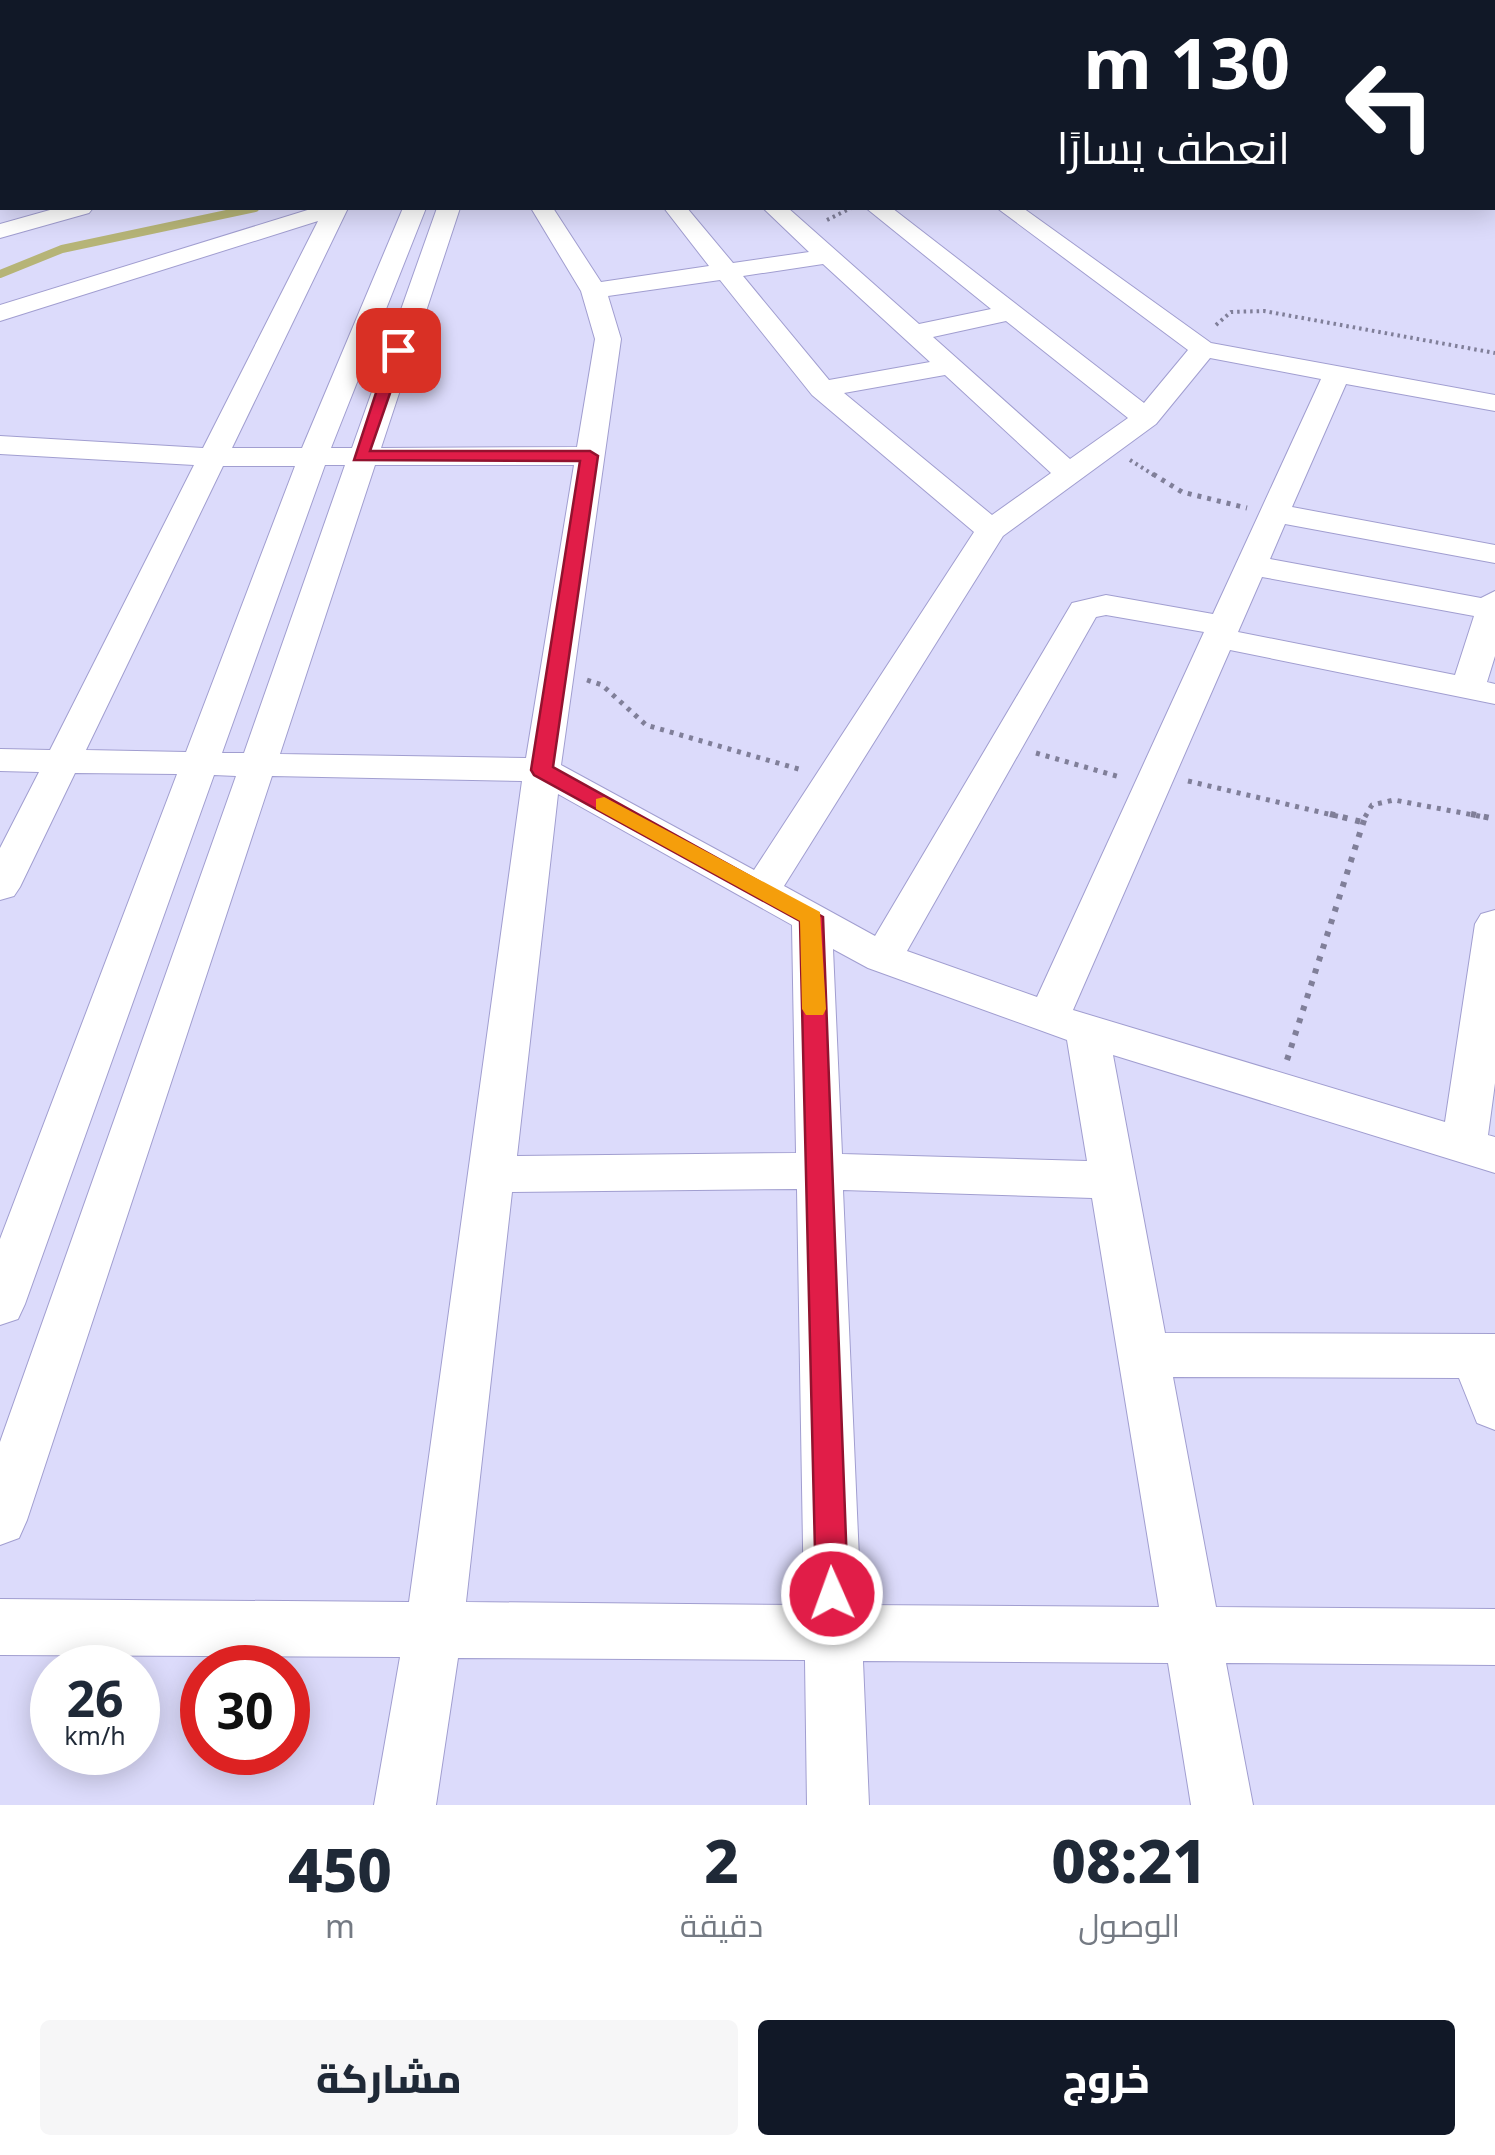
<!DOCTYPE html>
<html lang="ar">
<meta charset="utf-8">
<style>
body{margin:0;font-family:"Noto Sans",Cairo,sans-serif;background:#f6f6f7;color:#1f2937;direction:rtl;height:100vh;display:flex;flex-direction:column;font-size:38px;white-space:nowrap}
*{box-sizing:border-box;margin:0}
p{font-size:32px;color:#747a83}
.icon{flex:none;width:55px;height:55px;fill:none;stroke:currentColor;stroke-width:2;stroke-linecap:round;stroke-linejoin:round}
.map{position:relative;height:1805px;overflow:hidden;direction:ltr}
.panel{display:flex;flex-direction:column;background:#fff;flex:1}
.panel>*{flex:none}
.hud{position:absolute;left:0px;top:0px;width:1495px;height:210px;box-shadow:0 5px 25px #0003;direction:rtl;background:#111827;color:#fff;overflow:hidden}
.speed{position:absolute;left:30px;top:1645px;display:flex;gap:20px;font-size:50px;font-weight:700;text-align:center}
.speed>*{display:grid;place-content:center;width:130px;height:130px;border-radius:50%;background:#fff;box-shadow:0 5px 25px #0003;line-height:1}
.speed small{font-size:25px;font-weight:400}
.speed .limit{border:15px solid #d22;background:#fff;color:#111}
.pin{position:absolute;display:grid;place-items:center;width:85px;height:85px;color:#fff;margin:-42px;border-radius:20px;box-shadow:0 5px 15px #0006}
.me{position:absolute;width:110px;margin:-55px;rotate:358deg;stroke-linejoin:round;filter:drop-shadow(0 0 8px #0008)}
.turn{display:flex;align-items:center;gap:35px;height:210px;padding:0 40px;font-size:45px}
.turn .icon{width:130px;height:130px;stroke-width:2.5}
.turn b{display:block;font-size:70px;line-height:85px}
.eta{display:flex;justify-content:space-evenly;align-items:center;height:170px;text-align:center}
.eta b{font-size:60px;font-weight:800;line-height:70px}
.action{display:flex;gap:20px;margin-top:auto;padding:20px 40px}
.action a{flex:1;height:115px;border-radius:10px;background:#111827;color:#fff;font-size:40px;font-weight:800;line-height:115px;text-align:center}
.action a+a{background:#f6f6f7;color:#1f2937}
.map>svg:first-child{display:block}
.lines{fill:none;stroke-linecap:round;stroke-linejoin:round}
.stream-far1{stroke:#b6b477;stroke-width:6}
.stream{stroke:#b6b477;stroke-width:8}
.minor-casing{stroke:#a19ed0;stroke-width:2}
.path-far2{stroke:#807f99;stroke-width:4;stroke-dasharray:2.5 4;stroke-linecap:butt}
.path-far1{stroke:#807f99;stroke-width:5;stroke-dasharray:4 6;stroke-linecap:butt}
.path{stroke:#807f99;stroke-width:6;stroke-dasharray:5 8;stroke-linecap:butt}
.minor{fill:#fff;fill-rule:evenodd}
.route{fill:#e11d48;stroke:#92132f;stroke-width:2.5}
.slow{fill:#f59e0b}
</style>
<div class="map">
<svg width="1495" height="1805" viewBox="0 0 1495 1805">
<rect width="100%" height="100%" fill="#dcdbfb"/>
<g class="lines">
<path class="stream-far1" d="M1153 2 1161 0
M245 210 255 208"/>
<path class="stream" d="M0 274 62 249 255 208"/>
<g class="minor-casing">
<path id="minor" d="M944 0H970L971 2H946Z
M1310 0H1330L1331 2H1312Z
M1397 0H1417L1418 2H1399Z
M1484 0H1495V6L1492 2Z
M0 27H2V39H0Z
M1492 48H1495V60H1492Z
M0 72H2V84H0Z
M57 208H93L89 213 0 238V224Z
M314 208H348L232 448H302L403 208H426L331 448H352L437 208H460L381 448 577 447 595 339 581 291 531 208H553L601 282 709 266 664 208H687L733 263 809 252 763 208H788L919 324 991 309 866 208H892L1144 403 1188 350 997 208H1023L1211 343 1495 395V411L1346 384 1292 507 1495 545V563L1285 524 1270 559 1481 598 1495 591V656L1487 682 1495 684V704L1230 650 1073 1010 1445 1122 1475 924 1481 914 1495 910V1083L1488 1135 1495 1137V1173L1113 1055 1165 1333 1495 1334V1430L1477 1423 1459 1378 1173 1377 1216 1607 1495 1609V1665L1226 1663 1253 1805H1191L1168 1663 863 1661 869 1805H807L805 1660 458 1658 436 1805H374L400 1657 0 1655V1599L409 1602 522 781 272 776 27 1520 19 1538 0 1545V1442L236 776 214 775 25 1304 18 1319 0 1325V1239L177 774 75 773 20 887 14 896 0 900V848L39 772 0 771V749L50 750 194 465 0 454V436L203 448 318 221 0 321V305ZM823 264 930 362 829 380 743 276ZM720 280 812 395 974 532 754 870 561 765 621 339 608 296ZM1006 321 1128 418 1070 459 933 337ZM1210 358 1321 379 1213 614 1106 595 1072 603 875 936 784 886 1003 536 1156 424ZM945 375 1051 473 992 515 844 393ZM325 465H345L244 753H222ZM375 465H574L526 758 280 754ZM223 466H295L186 752 86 750ZM1262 577 1474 616 1455 675 1238 632ZM1106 615 1204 632 1037 997 907 951 1096 617ZM558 794 792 925 796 1153 517 1156ZM833 949 868 968 1067 1040 1087 1161 842 1154ZM797 1189 804 1605 466 1602 512 1192ZM843 1190 1092 1198 1159 1607 861 1605Z"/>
</g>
<path class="path-far2" d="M827 220 851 208
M1216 325 1231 312 1264 311 1495 353
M1130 460 1157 477"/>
<path class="path-far1" d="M1153 474 1182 492 1247 508
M587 680 602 685 646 725 802 770
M1036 753 1120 777
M1188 781 1341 817
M1365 817 1372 805 1394 800 1484 817"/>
<path class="path" d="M1330 814 1362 822
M1471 814 1495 819
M1287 1060 1366 814"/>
<use href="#minor" class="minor"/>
</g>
<path class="route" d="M398 345 405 350 370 451H590L598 456 553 767 823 917 848 1594 843 1605 832 1610 820 1605 816 1594 800 921 534 775 531 770 580 461 354 460 390 350Z"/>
<path class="slow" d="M604 797 820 912 826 1009 823 1015H806L802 1009 800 921 596 809V799Z"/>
</svg>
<div class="speed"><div>26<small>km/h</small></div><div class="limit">30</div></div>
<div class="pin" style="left:398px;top:350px;background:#d93025"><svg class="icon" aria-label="arrive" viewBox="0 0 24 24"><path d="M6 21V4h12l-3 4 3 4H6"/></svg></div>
<svg class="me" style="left:832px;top:1594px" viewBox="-20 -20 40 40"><circle r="17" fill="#e11d48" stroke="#fff" stroke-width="3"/><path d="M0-11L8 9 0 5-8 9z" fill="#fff"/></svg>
<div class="hud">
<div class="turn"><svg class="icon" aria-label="left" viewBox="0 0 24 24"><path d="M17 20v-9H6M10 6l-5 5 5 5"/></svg><div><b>130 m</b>انعطف يسارًا</div></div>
</div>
</div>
<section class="panel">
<div class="eta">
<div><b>08:21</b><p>الوصول</p></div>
<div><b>2</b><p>دقيقة</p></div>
<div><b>450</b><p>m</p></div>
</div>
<div class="action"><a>خروج</a><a>مشاركة</a></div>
</section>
